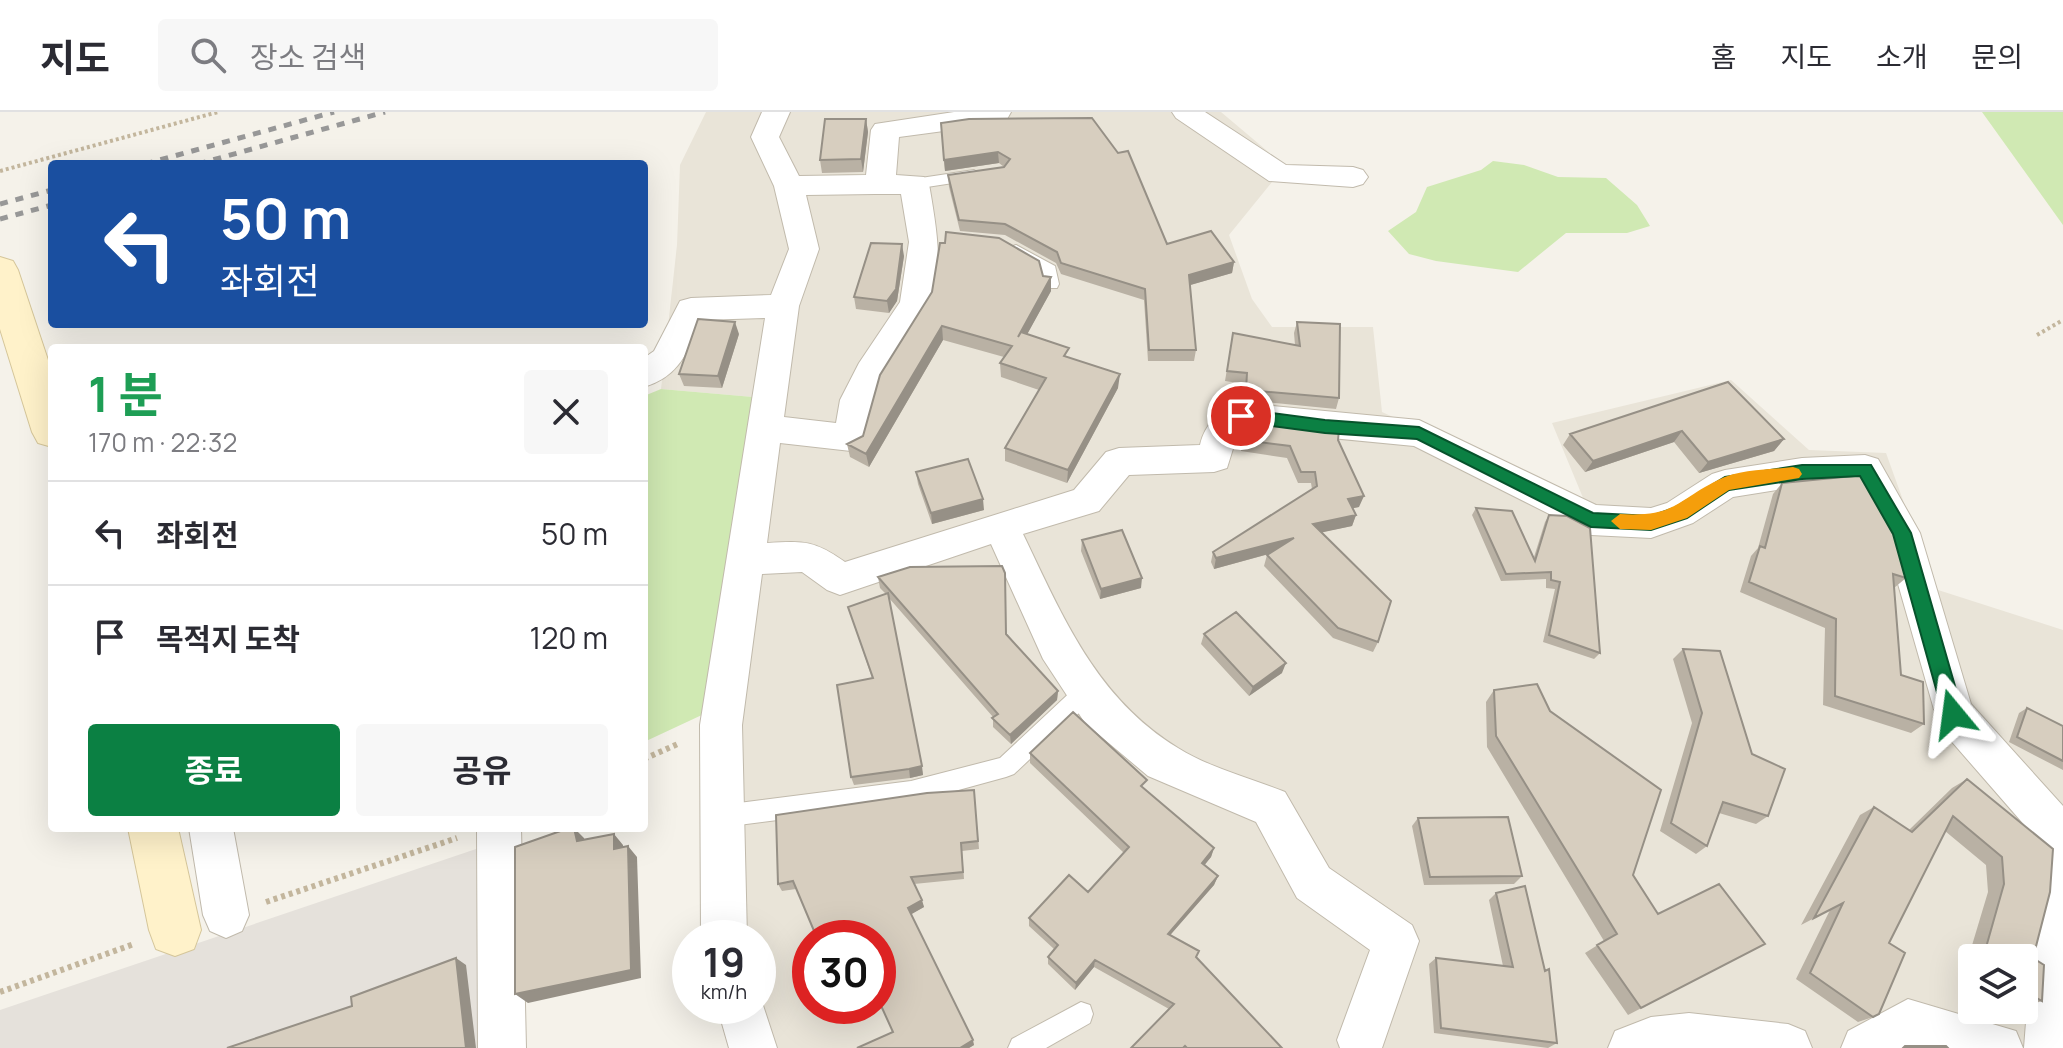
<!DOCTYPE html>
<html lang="ko">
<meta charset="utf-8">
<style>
body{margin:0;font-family:Manrope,"Noto Sans KR",sans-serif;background:#f7f7f7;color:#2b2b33;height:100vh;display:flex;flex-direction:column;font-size:30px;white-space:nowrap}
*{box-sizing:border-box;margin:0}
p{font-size:26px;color:#7c7c81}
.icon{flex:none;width:44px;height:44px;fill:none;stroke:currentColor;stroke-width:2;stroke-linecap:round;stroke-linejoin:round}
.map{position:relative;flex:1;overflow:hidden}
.drawer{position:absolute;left:48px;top:232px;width:600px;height:488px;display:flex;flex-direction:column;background:#fff;border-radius:8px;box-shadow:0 8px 32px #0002}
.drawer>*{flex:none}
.hud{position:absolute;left:48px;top:48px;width:600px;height:168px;border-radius:8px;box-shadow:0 8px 32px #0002;background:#1a4fa0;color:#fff;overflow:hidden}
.tools{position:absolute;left:1958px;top:832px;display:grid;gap:16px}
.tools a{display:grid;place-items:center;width:80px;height:80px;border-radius:8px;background:#fff;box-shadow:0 8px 32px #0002;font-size:40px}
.speed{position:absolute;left:672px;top:808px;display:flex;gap:16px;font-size:40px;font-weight:700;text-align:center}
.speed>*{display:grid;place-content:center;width:104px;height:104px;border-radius:50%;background:#fff;box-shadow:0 8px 32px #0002;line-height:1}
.speed small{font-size:20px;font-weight:400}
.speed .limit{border:12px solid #d22;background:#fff;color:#111}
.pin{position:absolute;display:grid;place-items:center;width:68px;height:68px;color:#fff;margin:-34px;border:4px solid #fff;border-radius:50%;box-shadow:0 2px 8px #0007}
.me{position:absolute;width:88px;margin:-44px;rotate:344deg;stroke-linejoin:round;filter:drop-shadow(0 0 6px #0008)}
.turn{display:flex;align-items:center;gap:28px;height:168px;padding:0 40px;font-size:36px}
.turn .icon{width:104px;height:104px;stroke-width:2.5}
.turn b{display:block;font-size:56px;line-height:68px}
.round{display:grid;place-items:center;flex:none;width:84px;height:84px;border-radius:8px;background:#f7f7f7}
.head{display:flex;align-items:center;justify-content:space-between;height:136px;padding:0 40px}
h1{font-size:48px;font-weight:700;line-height:60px;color:#1e9e55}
.action{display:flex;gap:16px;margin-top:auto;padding:16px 40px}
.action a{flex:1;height:92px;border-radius:8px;background:#0b8043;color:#fff;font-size:32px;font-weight:700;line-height:92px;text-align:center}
.action a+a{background:#f7f7f7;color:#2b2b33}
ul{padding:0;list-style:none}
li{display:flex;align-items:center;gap:24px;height:104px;padding:0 40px;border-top:2px solid #e1e1e2}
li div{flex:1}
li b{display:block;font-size:30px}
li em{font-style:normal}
header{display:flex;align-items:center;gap:48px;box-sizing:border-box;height:112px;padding:0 40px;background:#fff;border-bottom:2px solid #e1e1e2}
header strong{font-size:38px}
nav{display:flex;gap:44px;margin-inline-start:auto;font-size:28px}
.search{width:560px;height:72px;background:#f7f7f7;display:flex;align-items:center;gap:20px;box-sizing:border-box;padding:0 28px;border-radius:8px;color:#7c7c81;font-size:30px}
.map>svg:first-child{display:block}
.residential{fill:#e9e4d8;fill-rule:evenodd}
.industrial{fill:#e5e1db}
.green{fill:#d0e9b3}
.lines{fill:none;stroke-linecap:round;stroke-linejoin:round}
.lane-casing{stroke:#c1baac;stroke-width:2}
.street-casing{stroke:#c1baac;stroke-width:2}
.secondary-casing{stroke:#d5c69a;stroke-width:2}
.path-far1{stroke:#c3b69d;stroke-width:4;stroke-dasharray:3 3;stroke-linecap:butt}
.path{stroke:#c3b69d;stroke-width:6;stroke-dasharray:4 4;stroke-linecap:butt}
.lane{fill:#fff;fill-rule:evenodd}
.street{fill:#fff;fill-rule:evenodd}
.secondary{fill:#fff2ca;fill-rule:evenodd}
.rail{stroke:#989898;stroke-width:5;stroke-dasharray:8 8;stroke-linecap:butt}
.wall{fill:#b9b1a4}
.shaded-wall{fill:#969086}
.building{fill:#d7cebf;stroke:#969086;stroke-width:2}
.route{fill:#0b8043;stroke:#07532c;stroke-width:2}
.slow{fill:#f59e0b}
</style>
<header>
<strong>지도</strong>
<div class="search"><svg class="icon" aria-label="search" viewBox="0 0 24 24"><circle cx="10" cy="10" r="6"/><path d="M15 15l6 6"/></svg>장소 검색</div>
<nav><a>홈</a><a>지도</a><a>소개</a><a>문의</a></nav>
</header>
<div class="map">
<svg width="2063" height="936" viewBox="0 0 2063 936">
<rect width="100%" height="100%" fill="#f5f2ea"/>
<path class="residential" d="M706 0H1221L1285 54 1229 123 1252 187 1272 215H1373L1382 300 1586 393 1552 311 1731 268 1809 338 1886 341 1935 477 2063 518V936H735L758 894V826H708L753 285 661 277 677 133 680 53ZM810 826H878V894H810ZM1972 846H2024V898H1972Z"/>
<path class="industrial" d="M479 736 484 936H0V898Z"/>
<path class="green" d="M1982 0H2063V113Z
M1493 49 1524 53 1558 65 1606 66 1637 93 1650 114 1627 121H1566L1518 160 1436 149 1409 142 1388 119 1416 100 1427 75 1481 58Z
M661 277 753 285 704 602 644 630V284Z"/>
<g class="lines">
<g class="lane-casing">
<path id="lane" d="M974 58 982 63 979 67 914 77 906 72 914 67Z
M1016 133 1055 154 1059 172 1057 176H1045L1041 161 1010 143V135Z
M1086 571 1094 573 1097 580 1094 587 1014 662 1006 665 911 691 723 715 715 712 712 704 715 696 723 693 911 669 1000 646 1078 573Z
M1081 890 1090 893 1093 902 1090 911 1046 936H1008L1012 927Z"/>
</g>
<g class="street-casing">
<path id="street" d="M762 0H790L779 25 799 64 866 63 871 18 875 12 954 0H1011L1006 9 996 12 899 25 896 63 924 65 929 72C935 107 945 159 931 193 918 227 885 252 874 288 869 304 872 320 863 336L851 339 780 331 767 431C804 429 814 428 845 450L1074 378 1106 340 1119 336 1200 333C1205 311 1220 298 1241 291L1419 308 1596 393 1651 396 1667 391 1712 362 1725 358 1802 346 1865 343 1878 347 1920 421 1971 592 2063 694V936H2024L2040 731 1939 615 1884 423 1855 371 1802 374 1733 385 1693 411 1651 426 1591 423 1414 334 1248 318 1236 327 1227 356 1214 360 1129 363 1099 399 1023 422C1063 505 1096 586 1178 636 1210 656 1250 666 1285 680L1329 756 1412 813 1419 829 1382 936H1340L1337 928 1370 838 1297 786 1256 710 1148 664 1085 611 1043 547 991 432 840 483 827 478 802 460 762 462 742 613 747 826H701L700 613 765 206 702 208C687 240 680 264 644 275V246L654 239 680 189 691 186 771 183 789 137 774 74 751 25ZM875 82H901L909 130 900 190 859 251 840 288 836 311 784 305 799 194 819 137 806 83Z
M1172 0H1205L1286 53 1353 55 1363 58 1368 65 1363 72 1353 75 1269 69 1176 6Z
M189 716H233L249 803 242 819 226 826 210 819 203 803Z
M477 716H521L526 936H478Z
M758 878 777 936H729L717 894H758Z
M1908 887 2016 919 2023 936H1841L1848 919Z
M1689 901 1788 912 1805 919 1812 936H1608L1615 919 1651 905Z"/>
</g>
<g class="secondary-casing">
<path id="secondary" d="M0 145 13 149 18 158 52 260V335L38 331 32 320 0 217Z
M128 716H178L201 818 194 837 175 844 156 837 149 818Z"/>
</g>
<path class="path-far1" d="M0 59 218 0
M2037 223 2063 208"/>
<path class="path" d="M644 647 680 631
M266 790 457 726
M0 880 134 832"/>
<use href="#lane" class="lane"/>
<use href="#street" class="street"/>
<use href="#secondary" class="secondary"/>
<path class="rail" d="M145 52 334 0
M198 52 385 0
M0 92 52 78
M0 107 52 93"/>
</g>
<path class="wall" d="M866 7 868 20 863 60 822 61 820 48Z
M969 7 1167 132 1234 150 1232 161 1190 173 1196 238 1194 249H1148L1144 188 1061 162 1056 151 1005 123 960 119 949 75 948 63 1004 55 999 51 945 59 941 11Z
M904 144 897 189 889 201 856 197 854 185Z
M1043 164 1051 179 1027 222 1118 276 1067 371 1005 349V336L1039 278 1001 265 1000 251 1004 245 943 228 869 355 850 345 847 332 863 324 932 180Z
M1297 210 1339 286 1336 297 1244 288 1245 272 1225 269 1233 221 1295 233 1294 221Z
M739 222 722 276 684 274 679 262Z
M1728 270 1784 327 1774 339 1699 361 1674 330 1585 360 1563 333 1570 322Z
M1244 316 1338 328 1359 395 1353 396 1356 403 1352 414 1322 420 1378 530 1373 540 1333 526 1264 454 1267 443 1269 442 1214 457 1211 450 1213 440 1312 377 1311 371H1298L1287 346 1241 339V327Z
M916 360 984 398 932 412 918 372Z
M1782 371 1906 466 1894 476 1901 563 1924 612 1911 621 1823 593 1825 516 1740 480 1751 444 1758 436 1773 382Z
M1476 396 1534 445 1545 410 1549 403 1600 541 1594 547 1543 530 1555 477 1546 476V467L1501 469 1472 403Z
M1082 428 1141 476 1100 487 1081 439Z
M878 465 1006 522 1058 579 1057 588 1011 632 993 615V605L889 486 923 663 910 666 854 673 851 665 872 566 848 495 886 482 880 476Z
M1204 522 1282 561 1249 584 1201 532Z
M1683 537 1768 704 1756 712 1719 701 1707 734 1696 742 1660 719 1692 611 1673 547Z
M1494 578 1550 599 1633 763 1658 802 1765 832 1628 903 1585 841 1604 829 1487 635 1486 590Z
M2027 596 2063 614V658L2009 630 2019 601Z
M1030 641 1214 736 1211 745 1204 753 1218 764 1214 773 1170 823 1196 845 1282 936H1131L1169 897 1094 855 1075 878 1048 852V845L1054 837 1029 814V806L1088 780 1124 741 1030 651Z
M1967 667 2053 737 2033 846 2042 889 2024 895V846H1972V865L1964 860 1988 780 1986 753 1945 719 1889 831 1873 905 1858 910 1796 867 1830 798 1801 813 1860 703 1874 695 1909 718 1952 676Z
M974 678 979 737 962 739 964 767 914 772 924 795 911 802 974 933 969 936H857L893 920 878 826 796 777 782 779 778 772Z
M1418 706 1522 764 1514 772 1424 773 1412 714Z
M1496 781 1557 931 1548 936 1434 921 1429 852 1436 846 1503 854 1489 788Z"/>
<path class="shaded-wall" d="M866 7 868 20 863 60 861 47Z
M998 40 999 51 945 59 944 48Z
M902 132 904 144 897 189 889 201 887 189Z
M1234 150 1232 161 1187 174 1189 163Z
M1051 165V179L1018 239V225Z
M735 210 739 222 722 276 718 264Z
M942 214 943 228 869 355 866 342Z
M1120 262 1118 276 1067 371 1068 358Z
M1682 319 1674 330 1585 360 1593 349Z
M1784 327 1774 339 1699 361 1708 350Z
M1364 384 1359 395 1344 398 1348 387Z
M983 387 984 398 932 412 931 401Z
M1356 403 1352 414 1310 423 1313 412Z
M1294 426 1290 436 1214 457 1216 446Z
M1142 466 1141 476 1100 487 1101 477Z
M1286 551 1282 561 1249 584 1253 575Z
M1058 579 1057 588 1011 632 1010 623Z
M922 654 923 663 910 666 909 657Z
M574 716 584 726 588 741 577 729Z
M614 722 623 733 624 748 614 737Z
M628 734 637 745 641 866 528 891 515 882Z
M1214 736 1211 745 1199 760 1202 751Z
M1218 764 1214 773 1165 829 1168 822Z
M922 788 924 795 910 803 908 796Z
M456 846 466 853 476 936H466Z
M1095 848 1094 855 1075 878 1076 871Z
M973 928 974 933 969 936H960Z"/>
<path class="building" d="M1092 6 1118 41 1128 39 1167 132 1211 119 1234 150 1189 163 1196 238H1149L1145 177 1061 151 1057 140 1005 112 959 108 948 63 1004 55 1010 47 998 40 944 48 941 11 969 7Z
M825 7H866L861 47 820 48Z
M946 120 999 126 1039 149 1043 164 1051 165 1018 225 1021 220 1069 236 1064 244 1120 262 1068 358 1005 336 1046 266 1000 251 1012 234 942 214 866 342 847 332 863 324 880 263 932 180 940 131H945Z
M871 131 902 132 896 177 887 189 854 185Z
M698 207 735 210 718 264 679 262Z
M1297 210 1340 212 1339 286 1246 278 1247 261 1227 259 1233 221 1300 234Z
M1728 270 1784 327 1708 350 1682 319 1593 349 1570 322Z
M1252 310 1339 318 1338 328 1364 384 1348 387 1356 403 1313 412 1391 489 1378 530 1338 516 1267 443 1294 426 1216 446 1213 440 1317 374 1315 360H1301L1290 334 1243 328 1244 316Z
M968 347 983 387 931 401 916 360Z
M1864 363 1892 414 1906 459V466L1893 462 1901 563 1923 570 1924 612 1835 584 1836 507 1749 470 1760 434 1765 436 1782 371Z
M1476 396 1512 399 1535 449 1549 403 1567 404 1590 416 1600 541 1549 523 1560 470 1551 468V460L1506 462Z
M1122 418 1142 466 1101 477 1082 428Z
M1002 454 1005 461 1006 522 1058 579 1010 623 992 606 998 602 878 465 910 455Z
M888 481 922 654 909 657 851 665 837 573 873 566 848 495Z
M1236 500 1286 551 1253 575 1204 522Z
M1683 537 1720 539 1752 642 1785 657 1768 704 1723 690 1707 734 1671 711 1702 601Z
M1537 572 1550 599 1661 678 1633 763 1658 802 1719 772 1765 832 1641 896 1597 833 1617 822 1496 624 1494 578Z
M2027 596 2063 614V649L2017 625Z
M1073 600 1147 668 1141 674 1214 736 1202 751 1218 764 1168 822 1199 839 1196 845 1282 936H1187L1185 934 1183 936H1131L1174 892 1095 848 1076 871 1048 845 1058 833 1029 806 1069 763 1088 780 1129 735 1030 641Z
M1967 667 2053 737 2050 780 2033 846 2044 853 2042 889 2024 879V846H1983L2004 772 2002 745 1953 704 1889 831 1905 841 1879 902 1873 905 1810 861 1843 791 1814 806 1874 695 1912 720Z
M974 678 978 729 961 731 963 760 911 765 922 788 908 796 973 928 960 936H857L893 920 878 887V826H851L849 822 842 826H817L793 769 778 772 776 703 927 681Z
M1508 705 1522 764 1430 765 1418 706Z
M569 716H574L577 729 614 722V737L628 734 631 858 515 882V735Z
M1525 774 1545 859 1549 857 1557 931 1441 916 1436 846 1513 855 1496 781Z
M456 846 466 936H227L352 894 351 885Z
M1905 934H1946L1948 936H1903Z"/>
<path class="route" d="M1241 297 1325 308 1419 315 1593 401 1651 404 1674 396 1725 365 1802 353H1871L1911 421 1963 602 1960 608 1953 611 1946 608 1943 602 1893 422 1860 364 1802 367 1729 378 1687 406 1651 418 1591 415 1417 327 1325 321 1241 310 1232 304Z"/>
<path class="slow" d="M1793 355 1799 357 1802 362 1799 366 1729 378 1687 406 1651 418 1620 417 1611 409 1620 402C1676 405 1674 390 1718 368 1739 357 1770 358 1793 355Z"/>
</svg>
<div class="tools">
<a><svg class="icon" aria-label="layers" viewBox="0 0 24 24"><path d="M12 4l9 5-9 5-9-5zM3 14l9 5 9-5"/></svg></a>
</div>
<div class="speed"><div>19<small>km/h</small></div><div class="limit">30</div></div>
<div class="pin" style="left:1241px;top:304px;background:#d93025"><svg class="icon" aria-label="arrive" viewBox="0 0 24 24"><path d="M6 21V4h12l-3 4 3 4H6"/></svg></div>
<svg class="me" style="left:1953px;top:602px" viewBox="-20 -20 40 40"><path d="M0-17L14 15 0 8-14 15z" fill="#0b8043" stroke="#fff" stroke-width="4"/></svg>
<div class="hud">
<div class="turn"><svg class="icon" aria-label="left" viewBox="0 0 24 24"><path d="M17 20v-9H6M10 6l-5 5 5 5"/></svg><div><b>50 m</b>좌회전</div></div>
</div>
<section class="drawer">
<div class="head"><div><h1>1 분</h1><p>170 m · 22:32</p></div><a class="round"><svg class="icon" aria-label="close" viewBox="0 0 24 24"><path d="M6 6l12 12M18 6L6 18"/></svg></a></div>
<ul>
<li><svg class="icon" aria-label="left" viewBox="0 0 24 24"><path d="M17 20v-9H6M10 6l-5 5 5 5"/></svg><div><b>좌회전</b></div><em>50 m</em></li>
<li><svg class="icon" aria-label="arrive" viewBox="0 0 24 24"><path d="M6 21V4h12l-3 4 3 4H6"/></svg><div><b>목적지 도착</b></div><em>120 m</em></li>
</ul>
<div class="action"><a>종료</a><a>공유</a></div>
</section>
</div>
